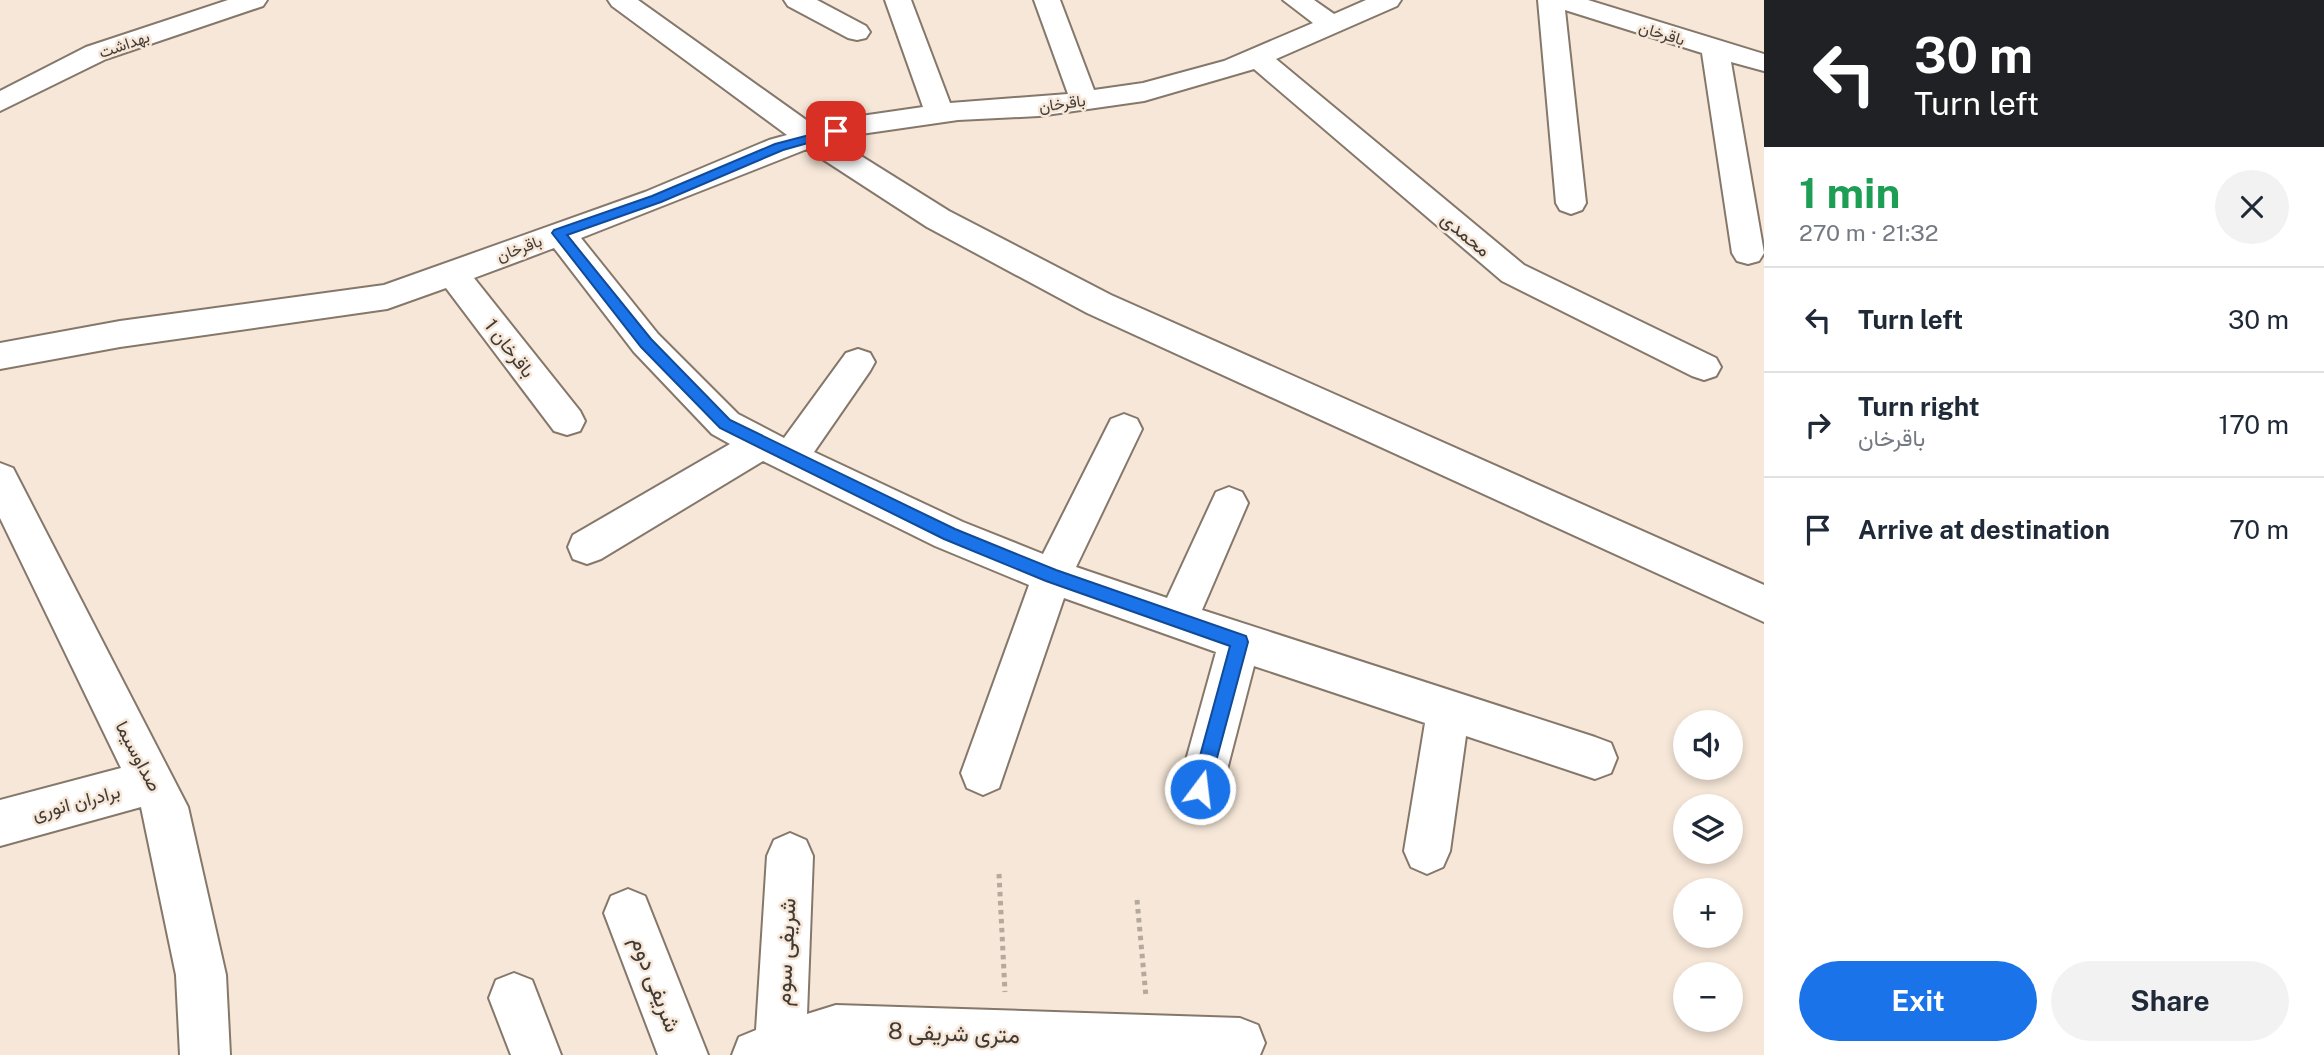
<!DOCTYPE html>
<meta charset="utf-8">
<style>
body{margin:0;font-family:"Public Sans",Vazirmatn,sans-serif;background:#f2f2f3;color:#1f2937;height:100vh;display:flex;flex-direction:column;font-size:26px;white-space:nowrap}
*{box-sizing:border-box;margin:0}
p{font-size:23px;color:#747a83}
.icon{flex:none;width:38px;height:38px;fill:none;stroke:currentColor;stroke-width:2;stroke-linecap:round;stroke-linejoin:round}
.map{position:relative;flex:1;overflow:hidden}
.sheet{display:flex;flex-direction:column;background:#fff;width:560px}
.sheet>*{flex:none}
.guide{background:#202124;color:#fff;overflow:hidden}
.tools{position:absolute;left:1673px;top:710px;display:grid;gap:14px}
.tools a{display:grid;place-items:center;width:70px;height:70px;border-radius:50%;background:#fff;box-shadow:0 4px 10px #0003;font-size:35px}
.pin{position:absolute;display:grid;place-items:center;width:60px;height:60px;color:#fff;margin:-30px;border-radius:14px;box-shadow:0 4px 10px #0006}
.me{position:absolute;width:77px;margin:-38px;rotate:15deg;stroke-linejoin:round;filter:drop-shadow(0 0 5px #0008)}
.turn{display:flex;align-items:center;gap:24px;height:147px;padding:0 35px;font-size:32px}
.turn .icon{width:91px;height:91px;stroke-width:2.5}
.turn b{display:block;font-size:49px;line-height:60px}
.round{display:grid;place-items:center;flex:none;width:74px;height:74px;border-radius:37px;background:#f2f2f3}
.head{display:flex;align-items:center;justify-content:space-between;height:119px;padding:0 35px}
h1{font-size:42px;font-weight:700;line-height:52px;color:#1e9e55}
.button{display:flex;gap:14px;margin-top:auto;padding:14px 35px}
.button a{flex:1;height:80px;border-radius:42px;background:#1a73e8;color:#fff;font-size:28px;font-weight:700;line-height:80px;text-align:center}
.button a+a{background:#f2f2f3;color:#1f2937}
ul{padding:0;list-style:none}
li{display:flex;align-items:center;gap:21px;height:105px;padding:0 35px;border-top:2px solid #e0e1e3}
li div{flex:1}
li b{display:block;font-size:26px}
li em{font-style:normal}
main{display:flex;flex:1;min-height:0}
.map>svg:first-child{display:block}
.lines{fill:none;stroke-linecap:round;stroke-linejoin:round}
.minor-casing{stroke:#85786b;stroke-width:4}
.path{stroke:#b5a99e;stroke-width:5;stroke-dasharray:4.5 4.5;stroke-linecap:butt}
.minor{fill:#fff;fill-rule:evenodd}
.route{fill:#1a73e8;stroke:#114b97;stroke-width:2}
.labels{text-anchor:middle;stroke-width:5;stroke-linejoin:round;paint-order:stroke}
.far-street-label{font-size:16px;fill:#413b35;stroke:#f6e7d8}
.street-label{font-size:19px;fill:#413b35;stroke:#f6e7d8}
.near-street-label{font-size:23px;fill:#413b35;stroke:#f6e7d8}
</style>
<main>
<div class="map">
<svg width="1764" height="1055" viewBox="0 0 1764 1055">
<rect width="100%" height="100%" fill="#f6e7d8"/>
<g class="lines">
<g class="minor-casing">
<path id="minor" d="M228 0H267L263 6 106 59 0 111V91L86 47Z
M608 0H638L816 127 861 116 923 107 885 0H911L950 103 1068 94 1034 0H1060L1094 90 1143 83 1224 61 1313 23 1283 0H1314L1334 14 1366 0H1401L1397 6 1276 59 1524 265 1716 358 1721 367 1716 376 1704 380 1692 376 1502 281 1254 69 1144 101 1039 116 958 120 861 134 837 141 949 211 1111 295 1764 585V622L1087 313 927 227 807 149 581 238 658 334 738 414 784 438 846 353 858 349 870 353 875 362 870 371 814 452 963 522 1043 554 1111 419 1124 414 1137 419 1142 429 1076 567 1167 598 1216 492 1229 487 1242 492 1248 503 1202 610 1595 737 1611 743 1617 758 1611 773 1595 779 1466 736 1450 851 1443 867 1427 874 1411 867 1404 851 1425 723 1254 666 1222 789 1216 805 1200 811 1184 805 1178 789 1216 652 1064 598 999 788 983 795 967 788 961 773 1029 585 935 546 763 461 601 559 587 564 573 559 568 547 573 535 730 444 712 434 634 352 554 248 474 278 580 411 585 421 580 431 567 435 554 431 446 288 387 309 120 347 0 369V343L120 321 384 285 645 192 769 140 787 135 612 6Z
M784 0H817L866 26 870 32 866 38 857 40 848 38 788 6Z
M1538 0H1588L1764 54V71L1731 62 1764 253 1759 261 1748 264 1737 261 1732 253 1702 53 1565 10 1586 203 1582 210 1571 214 1560 210 1556 203Z
M0 463 13 468 188 807 226 975 230 1055H180L176 975 141 807 0 846V800L121 768 0 518Z
M790 833 806 840 813 856 807 1014 836 1005 1240 1018 1258 1025 1265 1043 1260 1055H732L739 1037 756 1030 767 856 774 840Z
M628 889 645 896 708 1055H658L604 913 611 896Z
M514 973 532 980 561 1055H511L489 998 496 980Z"/>
</g>
<path class="path" d="M999 874 1005 992
M1137 900 1146 997"/>
<use href="#minor" class="minor"/>
</g>
<path class="route" d="M836 128 840 129V134L783 150 661 202 567 235 651 339 730 420 955 529 1056 570 1246 636 1248 642 1207 795 1200 798 1194 795 1191 789 1230 646 1046 581 944 539 720 428 641 347 552 233 554 230 652 196 775 144Z"/>
<g class="labels">
<g class="far-street-label">
<text transform="translate(1662 33) rotate(17)" y="6">باقرخان</text>
<text transform="translate(124 44) rotate(-19)" y="6">بهداشت</text>
<text transform="translate(1062 103) rotate(-8)" y="6">باقرخان</text>
<text transform="translate(519 248) rotate(-21)" y="6">باقرخان</text>
</g>
<g class="street-label">
<text transform="translate(1466 234) rotate(40)" y="7">محمدی</text>
<text transform="translate(510 348) rotate(52)" y="7">باقرخان 1</text>
<text transform="translate(139 756) rotate(62)" y="7">صداوسیما</text>
<text transform="translate(76 802) rotate(-15)" y="7">برادران انوری</text>
</g>
<g class="near-street-label">
<text transform="translate(785 952) rotate(-87)" y="8">شریفی سوم</text>
<text transform="translate(656 984) rotate(69)" y="8">شریفی دوم</text>
<text transform="translate(954 1033) rotate(2)" y="8">8 متری شریفی</text>
</g>
</g>
</svg>
<div class="tools">
<a><svg class="icon" aria-label="sound" viewBox="0 0 24 24"><path d="M4 9h4l5-4v14l-5-4H4zM17 9q2 3 0 6"/></svg></a>
<a><svg class="icon" aria-label="layers" viewBox="0 0 24 24"><path d="M12 4l9 5-9 5-9-5zM3 14l9 5 9-5"/></svg></a>
<a>+</a>
<a>−</a>
</div>
<div class="pin" style="left:836px;top:131px;background:#d93025"><svg class="icon" aria-label="arrive" viewBox="0 0 24 24"><path d="M6 21V4h12l-3 4 3 4H6"/></svg></div>
<svg class="me" style="left:1200px;top:789px" viewBox="-20 -20 40 40"><circle r="17" fill="#1a73e8" stroke="#fff" stroke-width="3"/><path d="M0-11L8 9 0 5-8 9z" fill="#fff"/></svg>
</div>
<section class="sheet">
<div class="guide">
<div class="turn"><svg class="icon" aria-label="left" viewBox="0 0 24 24"><path d="M17 20v-9H6M10 6l-5 5 5 5"/></svg><div><b>30 m</b>Turn left</div></div>
</div>
<div class="head"><div><h1>1 min</h1><p>270 m · 21:32</p></div><a class="round"><svg class="icon" aria-label="close" viewBox="0 0 24 24"><path d="M6 6l12 12M18 6L6 18"/></svg></a></div>
<ul>
<li><svg class="icon" aria-label="left" viewBox="0 0 24 24"><path d="M17 20v-9H6M10 6l-5 5 5 5"/></svg><div><b>Turn left</b></div><em>30 m</em></li>
<li><svg class="icon" aria-label="right" viewBox="0 0 24 24"><path d="M7 20v-9h11M14 6l5 5-5 5"/></svg><div><b>Turn right</b><p>باقرخان</p></div><em>170 m</em></li>
<li><svg class="icon" aria-label="arrive" viewBox="0 0 24 24"><path d="M6 21V4h12l-3 4 3 4H6"/></svg><div><b>Arrive at destination</b></div><em>70 m</em></li>
</ul>
<div class="button"><a>Exit</a><a>Share</a></div>
</section>
</main>
